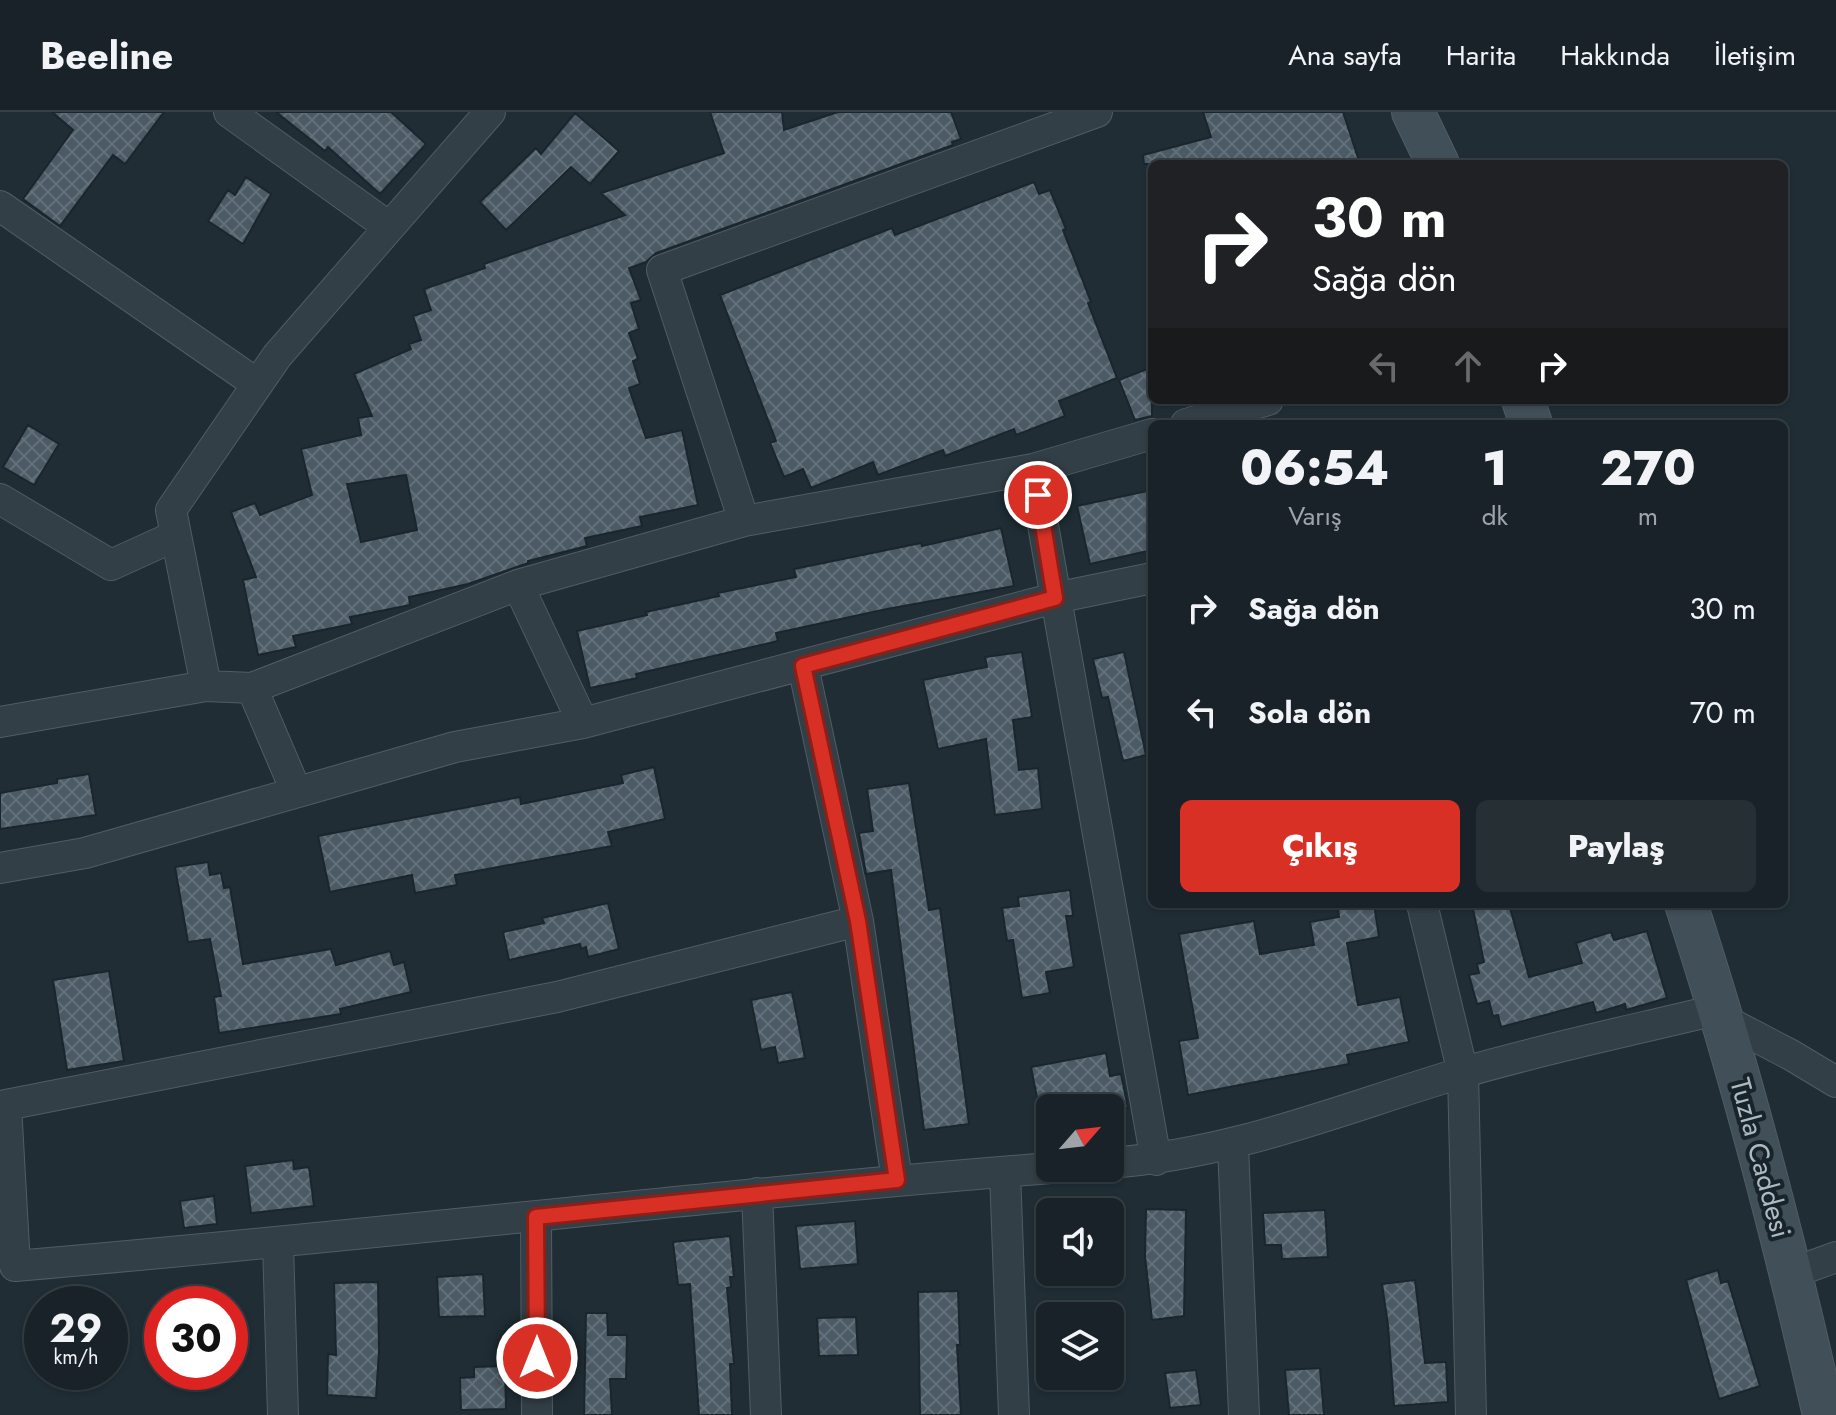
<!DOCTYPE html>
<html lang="tr">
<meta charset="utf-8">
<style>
body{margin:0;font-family:Jost,sans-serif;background:#252f34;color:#f1f3f6;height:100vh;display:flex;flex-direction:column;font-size:30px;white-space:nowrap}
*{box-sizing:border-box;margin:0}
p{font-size:26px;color:#9fa4a8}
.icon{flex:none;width:44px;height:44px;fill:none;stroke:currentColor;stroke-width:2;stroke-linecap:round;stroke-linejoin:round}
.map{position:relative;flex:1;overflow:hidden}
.sheet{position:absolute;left:1148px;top:308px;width:640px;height:488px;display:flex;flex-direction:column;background:#182228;border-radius:12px;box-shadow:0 2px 6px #0004,0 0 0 2px #363f45}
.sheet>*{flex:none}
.hud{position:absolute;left:1148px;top:48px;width:640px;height:244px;border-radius:12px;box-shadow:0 2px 6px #0004,0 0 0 2px #363f45;background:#202124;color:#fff;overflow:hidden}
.needle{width:52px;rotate:62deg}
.tools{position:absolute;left:1036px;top:982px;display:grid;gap:16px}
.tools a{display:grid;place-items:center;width:88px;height:88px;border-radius:12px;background:#182228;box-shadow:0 2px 6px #0004,0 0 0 2px #363f45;font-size:40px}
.speed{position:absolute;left:24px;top:1174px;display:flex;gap:16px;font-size:40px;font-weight:700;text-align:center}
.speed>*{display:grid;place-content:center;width:104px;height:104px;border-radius:50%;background:#182228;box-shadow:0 2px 6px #0004,0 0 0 2px #363f45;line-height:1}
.speed small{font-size:20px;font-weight:400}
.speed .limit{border:12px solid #d22;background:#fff;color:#111}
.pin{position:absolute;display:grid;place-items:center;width:68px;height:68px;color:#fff;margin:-34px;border:4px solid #fff;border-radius:50%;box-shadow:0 2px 8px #0007}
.me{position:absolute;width:88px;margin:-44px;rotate:0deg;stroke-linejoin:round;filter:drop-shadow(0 0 6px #0008)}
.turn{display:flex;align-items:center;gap:28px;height:168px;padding:0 32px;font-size:36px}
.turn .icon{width:104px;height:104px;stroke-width:2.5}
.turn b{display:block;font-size:56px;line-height:68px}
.lanes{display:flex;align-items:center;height:76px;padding:0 32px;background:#0003;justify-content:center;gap:40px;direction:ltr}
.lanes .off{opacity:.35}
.eta{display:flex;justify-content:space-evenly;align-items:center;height:136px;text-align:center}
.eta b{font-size:48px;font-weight:800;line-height:56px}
.button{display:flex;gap:16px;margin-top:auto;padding:16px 32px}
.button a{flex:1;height:92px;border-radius:12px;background:#d93025;color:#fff;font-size:32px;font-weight:800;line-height:92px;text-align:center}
.button a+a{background:#252f34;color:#f1f3f6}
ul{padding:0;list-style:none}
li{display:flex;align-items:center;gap:24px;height:104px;padding:0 32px}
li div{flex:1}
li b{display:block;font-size:30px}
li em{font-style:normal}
header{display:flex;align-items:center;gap:48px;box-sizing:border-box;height:112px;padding:0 40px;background:#182228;border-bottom:2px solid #363f45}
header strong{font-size:38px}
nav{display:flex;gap:44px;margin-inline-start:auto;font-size:28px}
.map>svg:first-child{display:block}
.building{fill:url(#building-cross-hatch);stroke:#1b262c;stroke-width:2;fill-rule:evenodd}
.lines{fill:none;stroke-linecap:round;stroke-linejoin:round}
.street-casing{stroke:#515d64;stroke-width:32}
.secondary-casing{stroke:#515d64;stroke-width:44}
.street{stroke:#333f46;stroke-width:30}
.secondary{stroke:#414f59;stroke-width:42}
.route-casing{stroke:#8d1f18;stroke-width:20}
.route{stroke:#d93025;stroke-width:14}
.labels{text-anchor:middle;stroke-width:8;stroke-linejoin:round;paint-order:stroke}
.street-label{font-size:28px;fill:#adbac3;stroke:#19242a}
</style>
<header>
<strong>Beeline</strong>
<nav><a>Ana sayfa</a><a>Harita</a><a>Hakkında</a><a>İletişim</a></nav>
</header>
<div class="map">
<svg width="1836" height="1303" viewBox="0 0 1836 1303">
<defs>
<pattern id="building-cross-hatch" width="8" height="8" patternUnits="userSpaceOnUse" patternTransform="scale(2)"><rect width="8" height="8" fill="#4b5a64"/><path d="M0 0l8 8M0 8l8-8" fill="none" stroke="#627079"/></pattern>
</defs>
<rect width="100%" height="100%" fill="#202d35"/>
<path class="building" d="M52 0H164L125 52 113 43 60 114 23 87 73 18Z
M276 0H391L426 32 380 82 328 35 325 39Z
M710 0H782L784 18 838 0H951L961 27 952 30 953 33 656 141 646 150 629 156 641 188 631 191 639 217 629 221 638 247 633 249 640 272 629 276 646 326 682 318 698 393 640 405 642 414 585 426 587 434 528 449V451L468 472 409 485 410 493 350 505 352 512 293 524 296 535 258 543 243 468 256 465 231 400 255 391 260 403 312 383 301 337 361 323 358 306 372 304 354 262 411 237 409 232 421 228 413 204 431 198 424 177 485 156 484 152 625 103 601 81 724 41ZM406 363 417 418 361 430 347 372Z
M1203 0H1343L1360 52H1144L1143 43 1211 25Z
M575 1 619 39 590 72 571 55 506 118 480 90 536 36 541 42Z
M246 65 271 82 243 132 208 109 228 78 235 83Z
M1034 70 1039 82 1050 78 1066 117 1063 118 1091 190 1088 191 1117 266 1059 289 1065 304 1016 323 1014 317 945 344 943 338 878 363 873 350 811 376 803 357 784 365 770 331 776 329 720 183 892 116 895 123Z
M1152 255V304L1135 308 1119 268Z
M28 313 59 332 34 373 3 355Z
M1152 378V438L1090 452 1077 394Z
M1001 416 1014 474 887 497 776 521 778 529 636 562 637 566 590 576 577 519 647 503 646 500 719 484 718 481 796 465 794 457 921 431 922 434Z
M1022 540 1032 605 1013 608 1019 658 1038 656 1042 697 995 703 986 627 938 637 923 568 987 555 985 545Z
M1124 540 1146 643 1123 649 1108 585 1102 586 1093 547Z
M654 655 665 707 608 720 612 734 455 763 457 773 415 781 412 763 330 780 318 724 520 685 521 692 623 671 621 663Z
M89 662 96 703 0 717V681L57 671V667Z
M909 671 929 798 940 796 969 1012 924 1018 891 758 866 762 859 721 873 719 867 677Z
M208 750 210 763 221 761 224 776 230 775 243 852 331 837 336 853 390 839 394 853 404 850 411 880 340 897 341 902 219 921 214 885 221 884 210 827 188 830 175 755Z
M1070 778 1073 804H1066L1074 855 1046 860 1050 881 1022 886 1013 828 1007 829 1002 796 1019 794 1018 785Z
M608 791 619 837 588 845 586 835 581 837 580 832 509 848 503 820 544 811 542 806Z
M1337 792H1374L1379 825 1347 831 1358 893 1400 885 1409 930 1347 943 1349 952 1188 983 1179 929 1198 926 1179 822 1254 809 1260 842 1314 833 1310 810 1339 805Z
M1472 792H1509L1529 865 1582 851 1576 831 1611 820 1614 828 1647 819 1667 886 1626 898 1625 892 1596 901 1593 890 1501 915 1498 903 1493 904 1489 889 1477 892 1469 863 1479 861 1477 852 1484 850Z
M109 859 124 949 67 958 53 868Z
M792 880 805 946 778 951 775 935 761 938 751 888Z
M1106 941 1110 964 1121 962 1128 996H1039L1031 955Z
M293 1048 294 1057 309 1055 314 1094 251 1101 245 1054Z
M214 1084 217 1112 184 1116 180 1089Z
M1146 1097 1186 1098 1184 1204 1152 1208 1145 1144Z
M1325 1098 1328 1145 1282 1147 1281 1133H1265L1263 1101Z
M855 1109 858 1152 800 1157 796 1114Z
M730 1124 734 1165H730L731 1175 727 1176 734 1252H730L732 1303H699L690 1172 678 1173 673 1130Z
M1718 1158 1721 1171 1728 1169 1760 1274 1719 1287 1686 1168Z
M483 1162 485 1204 439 1205 437 1165Z
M1415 1168 1425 1251 1446 1250 1448 1290 1394 1294 1388 1213 1382 1172Z
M378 1170 379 1239 376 1286 327 1283 328 1242 336 1243 334 1171Z
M958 1179 960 1233H957L961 1303H920L918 1180Z
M586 1201H607L608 1223H627L626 1267H610L612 1303H584Z
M856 1205 858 1243 819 1244 817 1206Z
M505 1254 506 1297 461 1298 460 1266 474 1265V1255Z
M1320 1256 1324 1303H1289L1285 1258Z
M1196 1258 1201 1293 1170 1296 1165 1261Z"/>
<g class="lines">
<g class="street-casing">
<path id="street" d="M229 0 389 115
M0 94 257 272
M1186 312 1268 288
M1033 357 1156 1048
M0 387 111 453 175 424
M744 409 662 158 1097 0
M518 473 583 611
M803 554 858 809 897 1068
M206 574 171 398 277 244 490 0
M252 576 296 679
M0 610 206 574 252 576 518 473 744 409 1033 357 1152 322
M0 756 85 741 455 635 583 611 1055 486 1152 466
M1422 792 1463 961 1471 1303
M858 809 557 885 6 993 15 1154C361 1125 705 1083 1051 1056
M1724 908 1791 943 1836 970
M1233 1033 1244 1303
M1110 1051C1235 1042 1343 996 1461 961 1546 936 1634 918 1720 897
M1005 1060 1014 1303
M757 1081 766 1303
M536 1105 537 1303
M278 1131 283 1303
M1792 1161 1836 1145"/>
</g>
<g class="secondary-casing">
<path id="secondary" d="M1413 0 1438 52
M1523 288 1531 312
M1686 792C1741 960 1785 1131 1824 1303"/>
</g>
<use href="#street" class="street"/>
<use href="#secondary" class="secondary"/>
</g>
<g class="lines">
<g class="route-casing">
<path id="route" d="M537 1246 536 1105 897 1068 858 809 803 554 1055 486 1038 383"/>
</g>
<use href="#route" class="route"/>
</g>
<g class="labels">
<g class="street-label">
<text transform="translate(1761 1046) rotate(75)" y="10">Tuzla Caddesi</text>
</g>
</g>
</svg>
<div class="tools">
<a><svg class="needle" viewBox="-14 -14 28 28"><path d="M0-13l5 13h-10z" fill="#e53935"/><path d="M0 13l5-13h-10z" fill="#9fa4a8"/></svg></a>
<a><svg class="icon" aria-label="sound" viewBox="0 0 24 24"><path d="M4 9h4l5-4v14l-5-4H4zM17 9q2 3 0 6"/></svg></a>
<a><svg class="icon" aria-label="layers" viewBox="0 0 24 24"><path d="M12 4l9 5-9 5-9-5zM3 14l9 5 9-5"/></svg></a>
</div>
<div class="speed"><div>29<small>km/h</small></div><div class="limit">30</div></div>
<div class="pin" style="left:1038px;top:383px;background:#d93025"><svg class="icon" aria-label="arrive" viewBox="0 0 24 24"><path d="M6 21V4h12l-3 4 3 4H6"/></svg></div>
<svg class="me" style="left:537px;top:1246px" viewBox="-20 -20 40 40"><circle r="17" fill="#d93025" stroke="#fff" stroke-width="3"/><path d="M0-11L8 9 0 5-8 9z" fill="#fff"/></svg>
<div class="hud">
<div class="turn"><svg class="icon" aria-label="right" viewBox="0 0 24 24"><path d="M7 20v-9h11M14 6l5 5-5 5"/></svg><div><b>30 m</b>Sağa dön</div></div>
<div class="lanes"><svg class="icon off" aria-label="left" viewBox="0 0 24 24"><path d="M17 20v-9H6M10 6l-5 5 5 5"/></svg><svg class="icon off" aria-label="ahead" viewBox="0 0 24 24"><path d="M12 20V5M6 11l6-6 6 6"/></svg><svg class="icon" aria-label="right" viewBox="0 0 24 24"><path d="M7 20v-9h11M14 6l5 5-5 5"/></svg></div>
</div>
<section class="sheet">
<div class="eta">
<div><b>06:54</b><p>Varış</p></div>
<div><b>1</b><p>dk</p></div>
<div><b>270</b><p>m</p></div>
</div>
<ul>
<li><svg class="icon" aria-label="right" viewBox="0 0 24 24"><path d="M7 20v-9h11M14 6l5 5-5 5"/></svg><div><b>Sağa dön</b></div><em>30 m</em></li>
<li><svg class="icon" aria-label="left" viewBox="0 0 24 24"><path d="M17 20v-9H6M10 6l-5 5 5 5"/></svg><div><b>Sola dön</b></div><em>70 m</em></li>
</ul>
<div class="button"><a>Çıkış</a><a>Paylaş</a></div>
</section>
</div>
